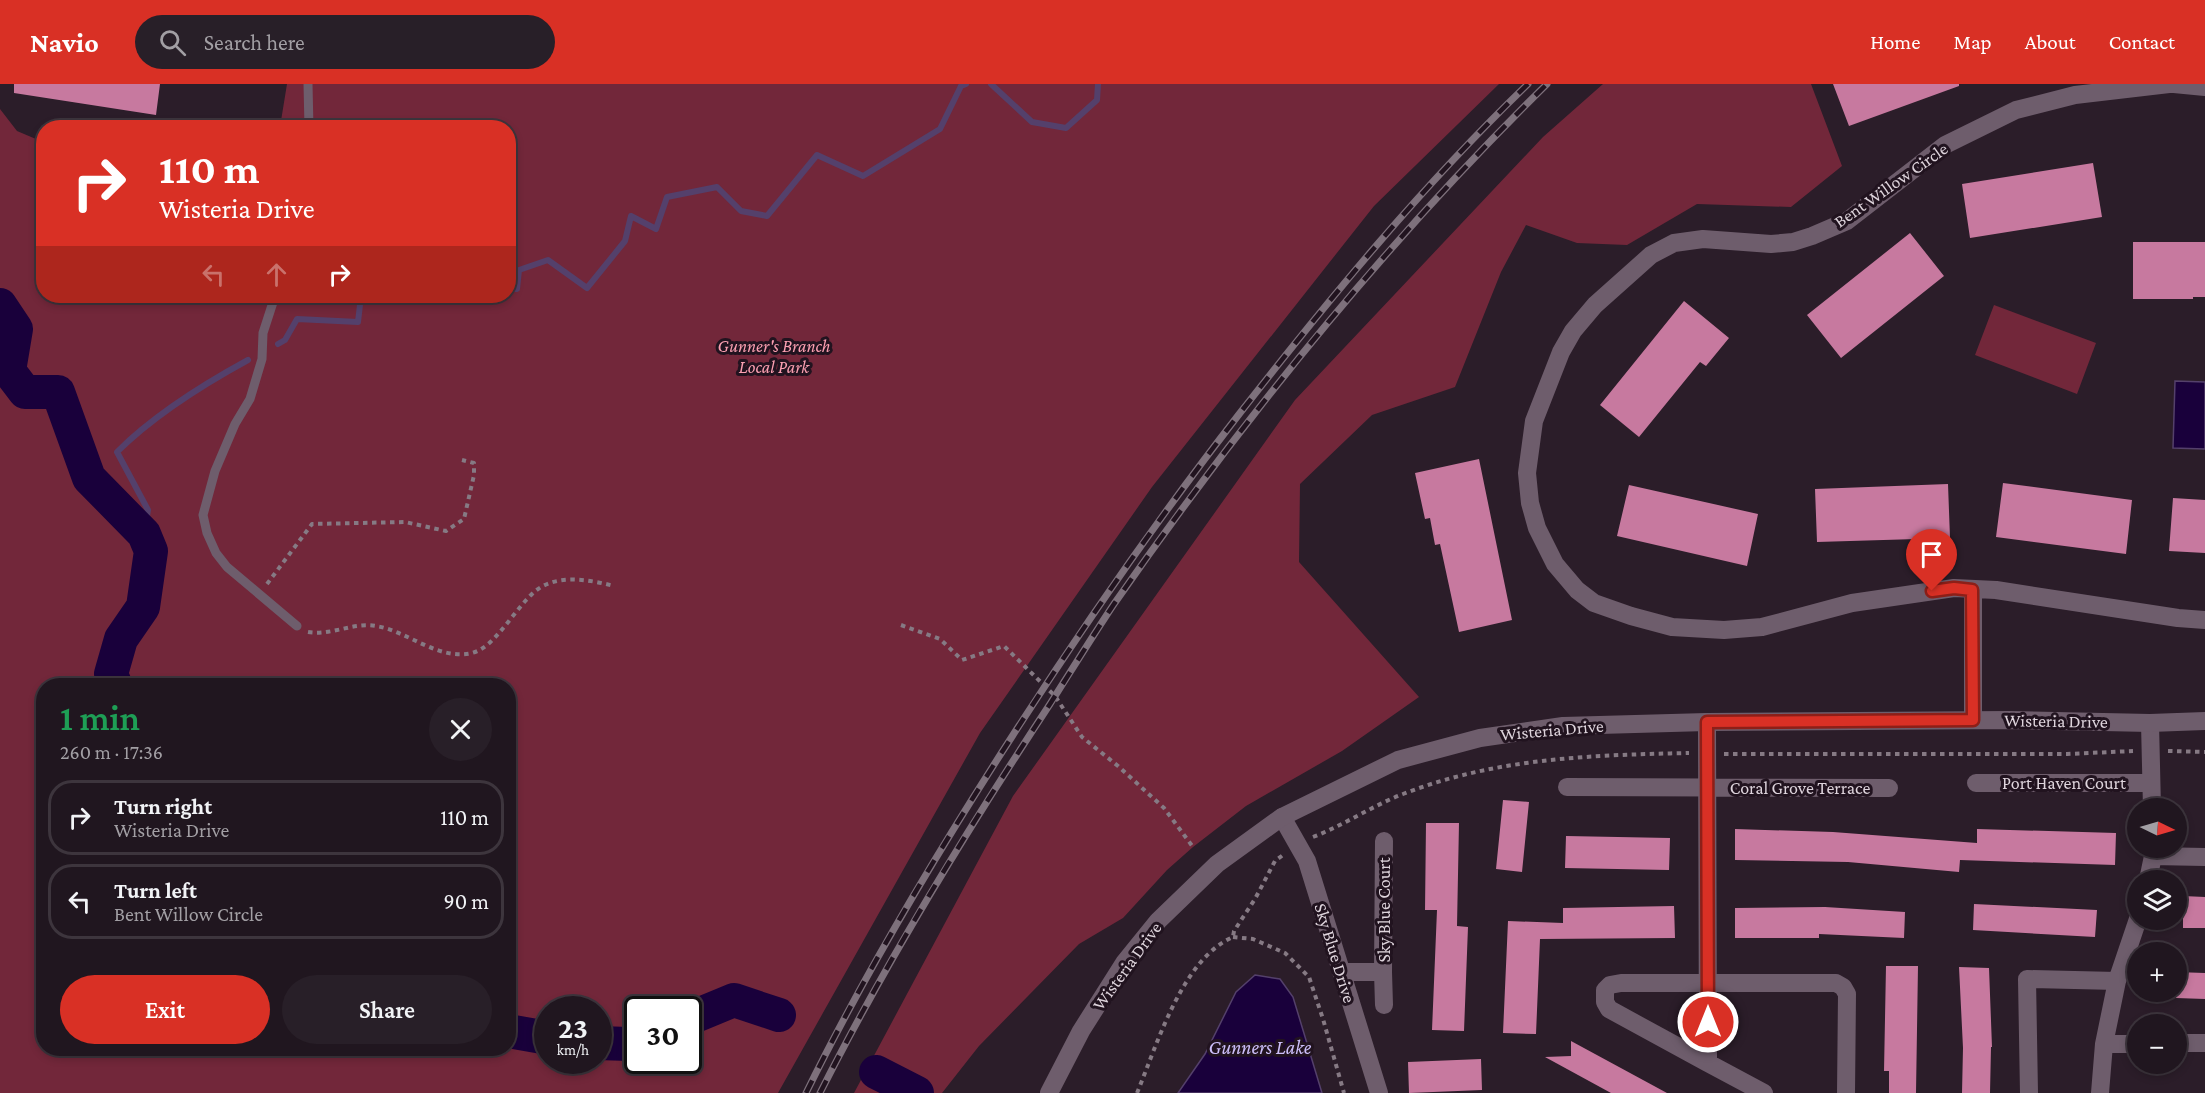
<!DOCTYPE html>
<meta charset="utf-8">
<style>
body{margin:0;font-family:"Crimson Pro",serif;background:#281f28;color:#f1f3f6;height:100vh;display:flex;flex-direction:column;font-size:22px;white-space:nowrap}
*{box-sizing:border-box;margin:0}
p{font-size:20px;color:#a29fa4}
.icon{flex:none;width:33px;height:33px;fill:none;stroke:currentColor;stroke-width:2;stroke-linecap:round;stroke-linejoin:round}
.map{position:relative;flex:1;overflow:hidden}
.side{position:absolute;left:36px;top:594px;width:480px;height:378px;display:flex;flex-direction:column;background:#20161f;border-radius:24px;box-shadow:0 3px 9px #0003,0 0 0 2px #3d353d}
.side>*{flex:none}
.guide{position:absolute;left:36px;top:36px;width:480px;height:183px;border-radius:24px;box-shadow:0 3px 9px #0003,0 0 0 2px #3d353d;background:#d93025;color:#fff;overflow:hidden}
.needle{width:39px;rotate:95deg}
.fabs{position:absolute;left:2127px;top:714px;display:grid;gap:12px}
.fabs a{display:grid;place-items:center;width:60px;height:60px;border-radius:50%;background:#20161f;box-shadow:0 3px 9px #0003,0 0 0 2px #3d353d;font-size:30px}
.speed{position:absolute;left:534px;top:912px;display:flex;gap:12px;font-size:30px;font-weight:700;text-align:center}
.speed>*{display:grid;place-content:center;width:78px;height:78px;border-radius:50%;background:#20161f;box-shadow:0 3px 9px #0003,0 0 0 2px #3d353d;line-height:1}
.speed small{font-size:15px;font-weight:400}
.speed .limit{border:3px solid #111;border-radius:9px;background:#fff;color:#111}
.pin{position:absolute;display:grid;place-items:center;width:51px;height:51px;color:#fff;margin:-62px -26px;border-radius:50% 50% 50% 0;rotate:-45deg;box-shadow:0 0 6px #0007}
.pin .icon{rotate:45deg}
.me{position:absolute;width:66px;margin:-33px;rotate:0deg;stroke-linejoin:round;filter:drop-shadow(0 0 4px #0008)}
.turn{display:flex;align-items:center;gap:21px;height:126px;padding:0 24px;font-size:27px}
.turn .icon{width:78px;height:78px;stroke-width:2.5}
.turn b{display:block;font-size:42px;line-height:51px}
.lanes{display:flex;align-items:center;height:57px;padding:0 24px;background:#0003;justify-content:center;gap:30px;direction:ltr}
.lanes .off{opacity:.35}
.round{display:grid;place-items:center;flex:none;width:63px;height:63px;border-radius:32px;background:#281f28}
.head{display:flex;align-items:center;justify-content:space-between;height:102px;padding:0 24px}
h1{font-size:36px;font-weight:600;line-height:45px;color:#1e9e55}
.primary-button{display:flex;gap:12px;margin-top:auto;padding:12px 24px}
.primary-button a{flex:1;height:69px;border-radius:36px;background:#d93025;color:#fff;font-size:24px;font-weight:600;line-height:69px;text-align:center}
.primary-button a+a{background:#281f28;color:#f1f3f6}
ul{padding:0;list-style:none}
li{display:flex;align-items:center;gap:18px;height:75px;margin:0 12px 9px;padding:0 12px;border:3px solid #3d353d;border-radius:24px}
li div{flex:1}
li b{display:block;font-size:22px}
li em{font-style:normal}
header{display:flex;align-items:center;gap:36px;box-sizing:border-box;height:84px;padding:0 30px;background:#d93025;color:#fff}
header strong{font-size:28px}
nav{display:flex;gap:33px;margin-inline-start:auto;font-size:21px}
.search{width:420px;height:54px;background:#281f28;display:flex;align-items:center;gap:15px;box-sizing:border-box;padding:0 21px;border-radius:33px;color:#a29fa4;font-size:22px}
.map>svg:first-child{display:block}
.green{fill:#72273a;fill-rule:evenodd}
.water{fill:#19003b;stroke:#54406b;stroke-width:1.5}
.lines{fill:none;stroke-linecap:round;stroke-linejoin:round}
.stream{stroke:#54406b;stroke-width:6}
.river{stroke:#19003b;stroke-width:34}
.building{fill:#c7799f}
.path{stroke:#867a84;stroke-width:4;stroke-dasharray:4.5 4.5;stroke-linecap:butt}
.service{stroke:#6e5d6c;stroke-width:9}
.minor{stroke:#6e5d6c;stroke-width:18}
.tertiary{stroke:#6e5d6c;stroke-width:18}
.rail-casing{stroke:#7e717c;stroke-width:7}
.rail{stroke:#21131f;stroke-width:4.5;stroke-dasharray:14;stroke-linecap:butt}
.route-casing{stroke:#8d1f18;stroke-width:15}
.route{stroke:#d93025;stroke-width:10}
.labels{text-anchor:middle;stroke-width:6;stroke-linejoin:round;paint-order:stroke}
.street-label{font-size:18px;fill:#ded4dc;stroke:#21131f}
.park-label{font-size:18px;font-style:italic;fill:#fb9fb1;stroke:#21131f}
.water-label{font-size:20px;font-style:italic;fill:#ccbef9;stroke:#21131f}
</style>
<header>
<strong>Navio</strong>
<div class="search"><svg class="icon" aria-label="search" viewBox="0 0 24 24"><circle cx="10" cy="10" r="6"/><path d="M15 15l6 6"/></svg>Search here</div>
<nav><a>Home</a><a>Map</a><a>About</a><a>Contact</a></nav>
</header>
<div class="map">
<svg width="2205" height="1009" viewBox="0 0 2205 1009">
<rect width="100%" height="100%" fill="#2b1d29"/>
<path class="green" d="M287 0H1499L1374 122 1152 403 980 649 778 1009H0V25L17 47 43 58 44 212H508V44L280 43ZM44 602H508V964H44ZM548 926H598V976H548ZM638 926H688V976H638Z
M1603 0H1811L1842 82 1791 123 1697 120 1627 161 1577 159 1526 141 1501 188 1455 303 1372 331 1300 400 1299 478 1419 613 1342 667 1246 722 1193 763 1167 786 1123 834 1079 860 979 962 942 1009H854L1013 712 1295 316 1543 53Z
M1994 221 2096 259 2077 310 1975 271Z"/>
<path class="water" d="M2175 297 2205 298V365L2173 364Z
M1255 891 1280 895 1293 913 1322 1009H1178L1205 970 1236 908Z"/>
<g class="lines">
<path class="stream" d="M991 0 1032 38 1066 44 1097 16 1098 0
M508 204 517 205 519 186 548 176 587 204 625 157 631 132 656 145 667 113 717 103 741 127 767 132 817 71 863 92 940 45 961 2 966 0
M278 260 285 256 297 235 358 238 361 212
M144 450 148 426 117 368C152 333 204 300 248 276"/>
<path class="river" d="M0 221 16 245 9 287 25 308H58L89 394 144 450 151 467 143 523 121 555 111 590 116 602
M688 935 734 916 779 931
M508 947 548 954
M598 959 629 960 638 956
M876 988 917 1009"/>
</g>
<path class="building" d="M14 0H160L156 31 14 9Z
M1833 0H1959V2L1849 42Z
M2093 79 2102 133 1970 154 1962 100Z
M1910 149 1944 192 1841 274 1807 231Z
M2133 158H2205V213H2193V215H2133Z
M1684 217 1729 254 1706 282 1700 278 1639 353 1600 321Z
M1479 375 1512 536 1459 548 1440 460 1435 461 1430 434 1425 435 1415 389Z
M2003 399 2132 416 2126 470 1996 453Z
M1948 400 1950 454 1817 458 1815 405Z
M1629 401 1758 430 1747 482 1617 452Z
M2173 414 2205 416V469L2169 467Z
M1503 716 1529 718 1522 788 1496 785Z
M1426 739H1459L1457 842 1468 843 1464 947 1432 946 1437 826H1425Z
M1735 745 1833 748 1977 759V745L2116 749 2115 781 1960 776 1959 788 1848 778 1735 776Z
M1566 752 1670 754 1669 786 1565 784Z
M2183 812 2205 813V844H2183Z
M1974 820 2097 826 2095 853 1973 846Z
M1674 822 1675 854 1540 855 1536 950 1503 949 1508 837 1563 839V824Z
M1825 823 1905 828 1904 854 1819 850V854H1735V824Z
M1886 882H1918L1916 1009H1889V987H1884Z
M1959 883 1989 884 1992 963H1991L1990 1009H1962L1963 964Z
M2176 888 2205 889V915L2176 914Z
M1571 957 1667 1009H1611L1545 973 1571 972Z
M1481 975 1482 1006 1409 1009 1408 978Z"/>
<g class="lines">
<path class="path" d="M267 500 312 440 405 438 446 447 464 435 474 391V379L462 376
M901 541 940 555 962 576 1004 562 1055 612 1082 653 1118 682 1164 724 1193 763
M308 548C331 552 353 538 376 542 408 547 438 577 472 569 483 566 491 558 498 550 509 538 519 523 531 511 552 489 587 495 614 502
M2168 667 2205 668
M1724 670H2067L2133 667
M1313 753C1344 741 1372 722 1403 710 1495 674 1592 671 1689 669
M1233 853 1253 855 1285 869 1309 893 1323 935 1344 1009
M1137 1009C1157 961 1182 875 1233 853L1234 847 1255 815 1275 777 1283 771"/>
<path class="service" d="M308 0 309 44
M275 212 263 249 262 275 250 315 235 340 215 387 203 431 207 449 216 469 227 483 297 542"/>
<path class="minor" d="M2169 0 2075 11 2016 26 1945 61 1847 137 1812 152 1793 158 1771 160 1703 155 1674 159 1651 171 1595 221 1573 247 1561 268 1534 337 1527 389 1530 419 1537 444 1555 480 1577 506 1594 519 1631 532 1672 543 1724 546 1762 543 1852 519 1954 504 1996 506 2178 534 2205 536
M2174 0 2205 3
M1973 506V636
M1707 638 1708 979 1764 1009
M2150 639 2152 724
M1976 699H2151
M1567 703 1889 704
M1282 733 1307 777 1379 1009
M2153 772 2205 773
M2148 796 2153 772V764
M1341 888H1383L1384 757
M1383 888 1384 921
M2176 959H2205
M2104 960H2138
M1708 979 1609 925 1605 918V906L1610 901 1621 899H1836L1843 903 1847 910 1846 1009
M2029 1009 2027 895 2117 897
M2100 1009 2104 960 2117 897 2138 835"/>
<path class="tertiary" d="M1049 1009 1081 947 1124 879 1158 837 1217 780 1282 733 1398 676 1480 654 1563 642 1707 638 2010 636 2150 639 2205 637"/>
<g class="rail-casing">
<path id="rail" d="M806 1009C867 885 938 767 1013 651 1084 541 1159 433 1240 329 1329 215 1423 101 1528 0
M820 1009C888 874 967 746 1050 620 1071 587 1092 553 1114 520 1243 335 1386 158 1547 0"/>
</g>
<use href="#rail" class="rail"/>
</g>
<g class="lines">
<g class="route-casing">
<path id="route" d="M1708 938 1707 638 1973 636 1972 506 1954 504 1932 507"/>
</g>
<use href="#route" class="route"/>
</g>
<g class="labels">
<g class="street-label">
<text transform="translate(1891 101) rotate(-35)" y="6">Bent Willow Circle</text>
<text transform="translate(2056 637) rotate(1)" y="6">Wisteria Drive</text>
<text transform="translate(1552 646) rotate(-5)" y="6">Wisteria Drive</text>
<text x="2064" y="705">Port Haven Court</text>
<text x="1800" y="710">Coral Grove Terrace</text>
<text transform="translate(1384 826) rotate(-90)" y="6">Sky Blue Court</text>
<text transform="translate(1335 869) rotate(73)" y="6">Sky Blue Drive</text>
<text transform="translate(1127 882) rotate(-54)" y="6">Wisteria Drive</text>
</g>
<g class="park-label">
<text x="774" y="268">Gunner's Branch<tspan x="774" dy="21">Local Park</tspan></text>
</g>
<g class="water-label">
<text x="1260" y="970">Gunners Lake</text>
</g>
</g>
</svg>
<div class="fabs">
<a><svg class="needle" viewBox="-14 -14 28 28"><path d="M0-13l5 13h-10z" fill="#e53935"/><path d="M0 13l5-13h-10z" fill="#a29fa4"/></svg></a>
<a><svg class="icon" aria-label="layers" viewBox="0 0 24 24"><path d="M12 4l9 5-9 5-9-5zM3 14l9 5 9-5"/></svg></a>
<a>+</a>
<a>−</a>
</div>
<div class="speed"><div>23<small>km/h</small></div><div class="limit">30</div></div>
<div class="pin" style="left:1932px;top:507px;background:#d93025"><svg class="icon" aria-label="arrive" viewBox="0 0 24 24"><path d="M6 21V4h12l-3 4 3 4H6"/></svg></div>
<svg class="me" style="left:1708px;top:938px" viewBox="-20 -20 40 40"><circle r="17" fill="#d93025" stroke="#fff" stroke-width="3"/><path d="M0-11L8 9 0 5-8 9z" fill="#fff"/></svg>
<div class="guide">
<div class="turn"><svg class="icon" aria-label="right" viewBox="0 0 24 24"><path d="M7 20v-9h11M14 6l5 5-5 5"/></svg><div><b>110 m</b>Wisteria Drive</div></div>
<div class="lanes"><svg class="icon off" aria-label="left" viewBox="0 0 24 24"><path d="M17 20v-9H6M10 6l-5 5 5 5"/></svg><svg class="icon off" aria-label="ahead" viewBox="0 0 24 24"><path d="M12 20V5M6 11l6-6 6 6"/></svg><svg class="icon" aria-label="right" viewBox="0 0 24 24"><path d="M7 20v-9h11M14 6l5 5-5 5"/></svg></div>
</div>
<section class="side">
<div class="head"><div><h1>1 min</h1><p>260 m · 17:36</p></div><a class="round"><svg class="icon" aria-label="close" viewBox="0 0 24 24"><path d="M6 6l12 12M18 6L6 18"/></svg></a></div>
<ul>
<li><svg class="icon" aria-label="right" viewBox="0 0 24 24"><path d="M7 20v-9h11M14 6l5 5-5 5"/></svg><div><b>Turn right</b><p>Wisteria Drive</p></div><em>110 m</em></li>
<li><svg class="icon" aria-label="left" viewBox="0 0 24 24"><path d="M17 20v-9H6M10 6l-5 5 5 5"/></svg><div><b>Turn left</b><p>Bent Willow Circle</p></div><em>90 m</em></li>
</ul>
<div class="primary-button"><a>Exit</a><a>Share</a></div>
</section>
</div>
